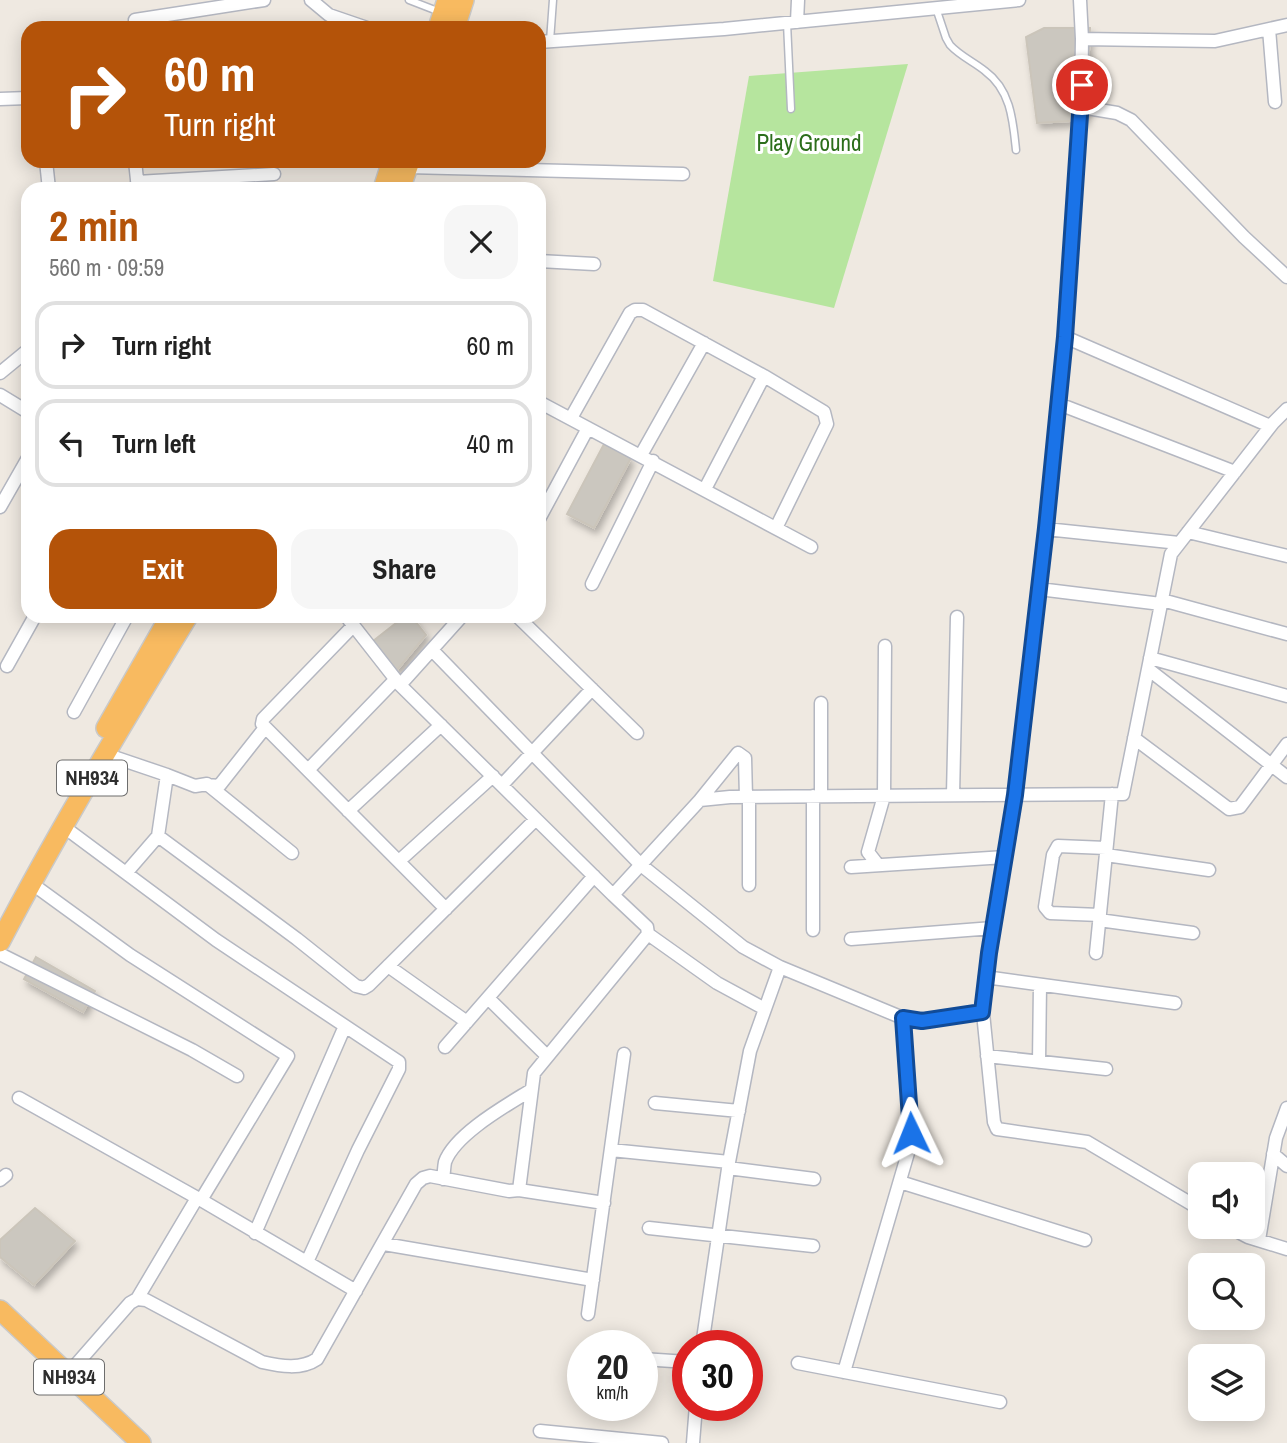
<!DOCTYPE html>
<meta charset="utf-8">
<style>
body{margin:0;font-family:"Archivo Narrow",sans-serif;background:#f6f6f6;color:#222;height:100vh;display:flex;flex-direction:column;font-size:26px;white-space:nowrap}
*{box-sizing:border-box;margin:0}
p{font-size:23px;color:#767676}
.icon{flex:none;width:38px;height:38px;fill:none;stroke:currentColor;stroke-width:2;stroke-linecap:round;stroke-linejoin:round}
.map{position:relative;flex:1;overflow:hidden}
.sheet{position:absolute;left:21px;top:182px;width:525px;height:441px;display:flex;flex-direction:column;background:#fff;border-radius:21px;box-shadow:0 4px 18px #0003}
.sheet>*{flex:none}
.guide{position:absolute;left:21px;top:21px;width:525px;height:147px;border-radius:21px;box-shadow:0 4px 18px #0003;background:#b45309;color:#fff;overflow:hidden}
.controls{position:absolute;left:1188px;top:1162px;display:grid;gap:14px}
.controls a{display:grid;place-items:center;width:77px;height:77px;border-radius:14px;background:#fff;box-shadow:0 4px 18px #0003;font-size:35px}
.speed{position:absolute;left:567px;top:1330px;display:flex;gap:14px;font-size:35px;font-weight:700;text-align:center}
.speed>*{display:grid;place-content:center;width:91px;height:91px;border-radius:50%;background:#fff;box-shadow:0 4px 18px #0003;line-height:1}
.speed small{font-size:18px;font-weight:400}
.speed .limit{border:10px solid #d22;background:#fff;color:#111}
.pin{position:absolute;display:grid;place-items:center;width:60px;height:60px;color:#fff;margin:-30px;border:4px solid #fff;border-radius:50%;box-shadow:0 2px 7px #0007}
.me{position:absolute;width:77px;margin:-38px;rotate:358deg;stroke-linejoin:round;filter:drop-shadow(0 0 5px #0008)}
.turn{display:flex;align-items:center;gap:24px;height:147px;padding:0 28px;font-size:32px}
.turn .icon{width:91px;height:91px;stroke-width:2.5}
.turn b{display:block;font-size:49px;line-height:60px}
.round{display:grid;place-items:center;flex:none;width:74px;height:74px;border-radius:21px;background:#f6f6f6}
.overview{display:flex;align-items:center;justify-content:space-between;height:119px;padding:0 28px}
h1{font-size:42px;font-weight:700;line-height:52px;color:#b45309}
.button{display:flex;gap:14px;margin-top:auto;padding:14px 28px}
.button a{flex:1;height:80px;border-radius:21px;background:#b45309;color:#fff;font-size:28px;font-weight:700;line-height:80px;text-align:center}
.button a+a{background:#f6f6f6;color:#222}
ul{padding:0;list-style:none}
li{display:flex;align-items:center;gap:21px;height:88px;margin:0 14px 10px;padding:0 14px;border:4px solid #e0e0e0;border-radius:21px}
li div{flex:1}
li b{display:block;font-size:26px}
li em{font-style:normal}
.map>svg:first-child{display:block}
.green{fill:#b6e59e}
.building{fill:#cbc7bf;stroke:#cbc5ba;stroke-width:2;filter:url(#shadow)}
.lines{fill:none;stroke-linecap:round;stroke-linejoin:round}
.service-casing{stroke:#b4b7c1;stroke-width:9}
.minor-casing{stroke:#b4b7c1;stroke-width:15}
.trunk-casing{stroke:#c9c9c9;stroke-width:22}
.service{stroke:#fff;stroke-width:6}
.minor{stroke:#fff;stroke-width:12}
.trunk{stroke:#f8ba60;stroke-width:19}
.route-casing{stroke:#114b97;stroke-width:18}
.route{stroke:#1a73e8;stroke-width:12}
.labels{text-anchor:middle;stroke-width:6;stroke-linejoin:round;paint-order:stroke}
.shield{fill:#fff;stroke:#6d6d6d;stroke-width:2}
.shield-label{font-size:21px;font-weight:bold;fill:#2e2e2e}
.park-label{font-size:23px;fill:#2c6e1b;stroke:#fff}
</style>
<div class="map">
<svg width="1287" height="1443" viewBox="0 0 1287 1443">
<defs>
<filter id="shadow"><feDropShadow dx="3" dy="5.5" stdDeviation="3.5" flood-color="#0004"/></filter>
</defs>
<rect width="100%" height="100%" fill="#efe9e1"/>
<path class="green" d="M908 64 834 308 713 281 749 76Z"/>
<path class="building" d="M1044 28H1090L1086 120 1037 123 1026 37Z
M604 444 631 458 594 528 567 514Z
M405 616H411L426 635 397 670 372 642Z
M36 957 95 991 83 1012 24 979Z
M35 1208 75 1241 34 1285 0 1257V1240Z"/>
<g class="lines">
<g class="service-casing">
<path id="service" d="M409 0 440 12
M936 8 946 38 950 45C960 56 974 62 985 71 1011 90 1013 121 1016 150
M787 23 791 109
M550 41 553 0"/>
</g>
<g class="minor-casing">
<path id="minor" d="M311 0 329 15 367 28
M1080 0 1082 39 1081 107 1059 404 1015 795 982 1003 994 1122 997 1129 1087 1142 1200 1209
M135 20 264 0
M797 22 798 0
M1269 29 1275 102
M1082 39 1215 41 1287 25
M539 42 724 29 1019 0
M0 99 28 98
M1081 107 1117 113 1131 120 1244 237 1287 277
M46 161 49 189
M135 161 138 189
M407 167 683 174
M137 182 274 174
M539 261 594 264
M1065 337 1270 426
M0 373 28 350
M0 395 28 412
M539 402 811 547
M1059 404 1235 472
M571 418 630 313 635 310H643L764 376 824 412 827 424 776 528
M641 455 704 343
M705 489 764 376
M0 507 28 458
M539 519 588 428
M1046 529 1179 543
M1188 532 1287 556
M592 584 653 461
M1039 589 1161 604
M1162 600 1287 634
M346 616 400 685 613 895 700 800 730 797 1123 794 1171 554 1273 423 1287 409
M517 616 637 733
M353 626 263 719 262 724 446 909
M432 650 641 865 743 947 780 967 903 1018 922 1021 981 1012
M1150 658 1287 696
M7 666 35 616
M1148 669 1287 777
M400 685 462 616
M821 703V796
M74 712 127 616
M1134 738 1229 809 1240 807 1287 744
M105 754 167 775
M308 770 395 680
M207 785 219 786 264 729
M502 785 592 689
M953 795 957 617
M749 797V885
M700 800 738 753 745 758 746 797
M348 811 441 725
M64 827 216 940 399 1062V1069L358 1150 307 1262
M158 836 297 939 356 986 364 988 369 985 536 819
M1106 855 1209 870
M399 861 493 776
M878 865 868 852 884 796 885 646
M851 867 1005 857
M126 873 158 836 167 775 195 786 207 784 292 853
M31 883 130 955 288 1056 201 1200
M1100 915 1050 913 1045 907 1053 855 1058 846 1106 848
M1099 920 1193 933
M813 930V796
M648 934 717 983 765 1009
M851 939 993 928
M1096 953 1112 794
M0 954 192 1050 237 1076
M388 966 467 1022
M985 977 1175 1003
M488 998 547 1056
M445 1047 594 876
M987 1056 1106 1069
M1039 1062 1040 985
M19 1098 201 1200 356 1291
M655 1103 739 1111
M611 1150 729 1162
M1273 1154 1287 1166
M728 1168 814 1179
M443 1179C444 1173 444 1167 445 1162 455 1134 507 1105 531 1090
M0 1180 6 1175
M900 1182 1085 1240
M519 1190 604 1203
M1229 1227 1248 1237 1287 1249
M649 1228 813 1246
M255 1233 345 1026
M1259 1240 1276 1138 1287 1108
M384 1244 593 1280
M137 1299 197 1198
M588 1314 624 1054
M702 1346 729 1162 750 1051 780 967
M642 1359 688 1362
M798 1363 1000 1402
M844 1372 910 1146 911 1120 903 1018
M67 1375 130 1303 137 1299 146 1300 262 1362C280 1366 301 1370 317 1359L416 1184 423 1178 430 1176 509 1191 519 1190 534 1073 648 934 647 927 613 895
M540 1431 662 1443
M693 1443 696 1405"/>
</g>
<g class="trunk-casing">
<path id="trunk" d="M438 28 447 0
M455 28 464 0
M383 189 392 161
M400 189 410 161
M106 728 170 616
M0 942C58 831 123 723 188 616
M0 1310 141 1443"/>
</g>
<use href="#service" class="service"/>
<use href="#minor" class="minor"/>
<use href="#trunk" class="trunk"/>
</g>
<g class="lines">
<g class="route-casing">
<path id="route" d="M911 1133 903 1018 922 1021 982 1012 989 953 1015 795 1046 528 1065 337 1082 85"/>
</g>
<use href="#route" class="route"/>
</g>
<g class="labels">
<g class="shield">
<rect x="57" y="760.5" width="70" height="35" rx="5"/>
<rect x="34" y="1359.5" width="70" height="35" rx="5"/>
</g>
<g class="shield-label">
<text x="92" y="785">NH934</text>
<text x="69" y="1384">NH934</text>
</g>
<g class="park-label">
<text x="809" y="151">Play Ground</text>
</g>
</g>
</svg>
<div class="controls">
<a><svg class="icon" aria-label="sound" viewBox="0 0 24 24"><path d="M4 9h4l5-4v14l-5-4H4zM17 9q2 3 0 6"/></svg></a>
<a><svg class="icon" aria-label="search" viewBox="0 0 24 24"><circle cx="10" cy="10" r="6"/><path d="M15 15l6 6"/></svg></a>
<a><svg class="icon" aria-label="layers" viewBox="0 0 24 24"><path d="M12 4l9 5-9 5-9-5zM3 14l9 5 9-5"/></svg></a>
</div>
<div class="speed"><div>20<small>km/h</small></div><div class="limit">30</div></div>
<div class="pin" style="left:1082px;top:85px;background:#d93025"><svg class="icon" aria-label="arrive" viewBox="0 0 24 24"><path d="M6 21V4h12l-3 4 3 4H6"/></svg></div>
<svg class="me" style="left:911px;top:1133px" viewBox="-20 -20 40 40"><path d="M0-17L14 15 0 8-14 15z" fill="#1a73e8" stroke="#fff" stroke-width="4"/></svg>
<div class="guide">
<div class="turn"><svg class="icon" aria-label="right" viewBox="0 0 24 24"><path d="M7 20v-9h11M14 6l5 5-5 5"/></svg><div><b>60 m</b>Turn right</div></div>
</div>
<section class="sheet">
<div class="overview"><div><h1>2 min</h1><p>560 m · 09:59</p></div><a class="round"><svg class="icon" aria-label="close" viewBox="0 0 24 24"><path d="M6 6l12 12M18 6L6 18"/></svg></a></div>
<ul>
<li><svg class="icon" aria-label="right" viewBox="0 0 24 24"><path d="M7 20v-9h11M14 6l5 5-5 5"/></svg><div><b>Turn right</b></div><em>60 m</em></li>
<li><svg class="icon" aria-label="left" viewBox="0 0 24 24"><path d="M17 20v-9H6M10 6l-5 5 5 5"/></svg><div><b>Turn left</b></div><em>40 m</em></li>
</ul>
<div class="button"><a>Exit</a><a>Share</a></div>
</section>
</div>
